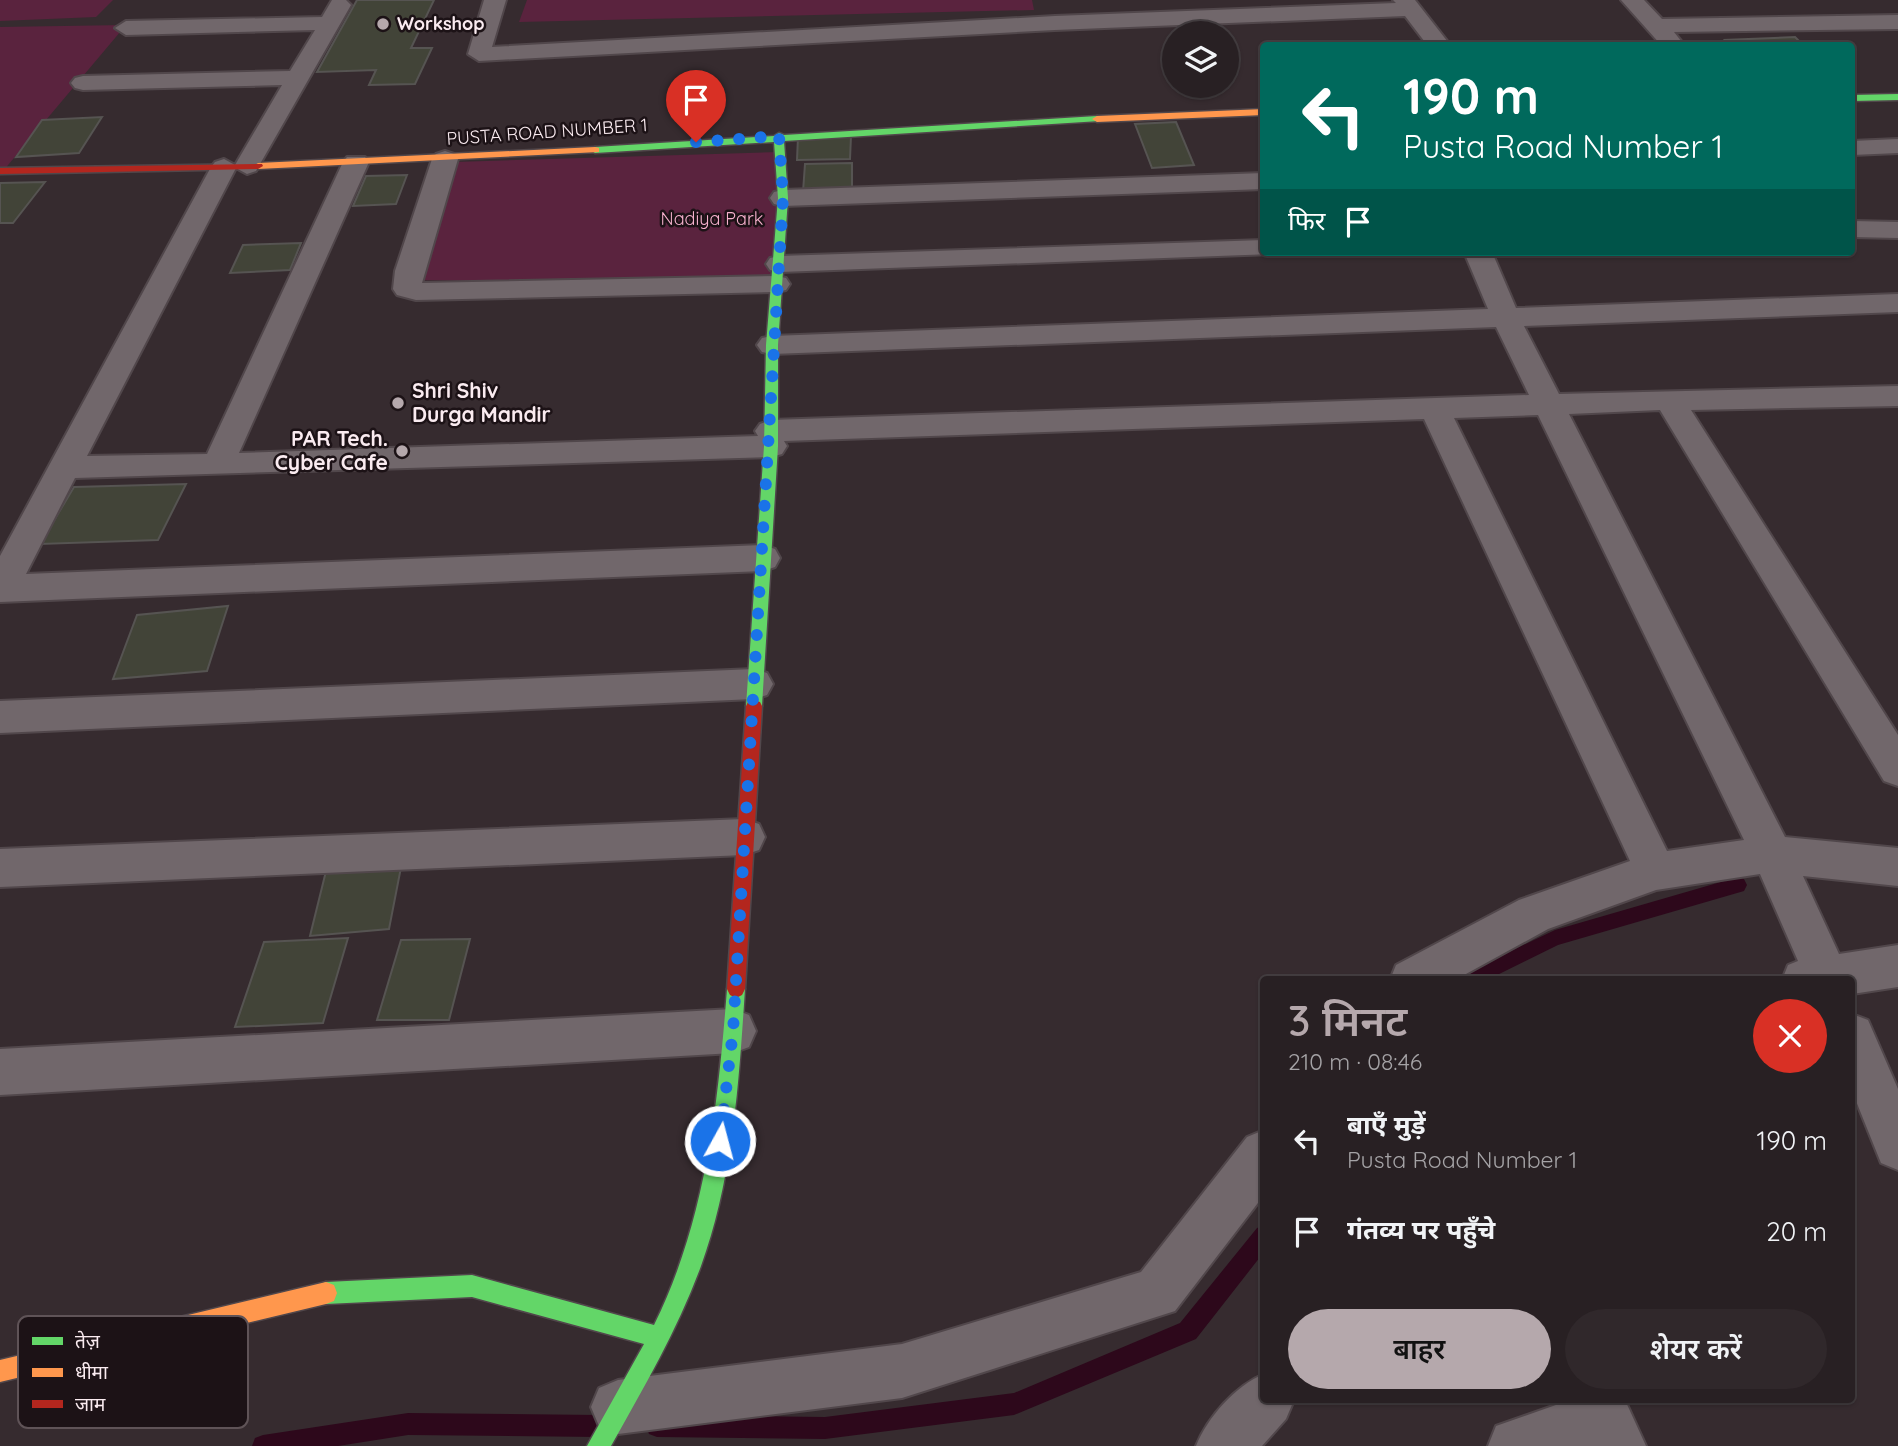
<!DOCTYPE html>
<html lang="hi">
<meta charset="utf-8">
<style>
body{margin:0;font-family:Quicksand,"Noto Sans Devanagari",sans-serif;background:#30282b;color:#f1f3f6;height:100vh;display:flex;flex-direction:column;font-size:26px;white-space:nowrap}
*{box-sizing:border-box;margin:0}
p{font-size:23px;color:#a5a3a6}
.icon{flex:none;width:38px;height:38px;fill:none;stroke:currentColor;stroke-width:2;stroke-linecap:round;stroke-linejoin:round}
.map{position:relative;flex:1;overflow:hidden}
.sheet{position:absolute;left:1260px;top:976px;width:595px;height:427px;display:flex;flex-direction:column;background:#282023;border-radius:7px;box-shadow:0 2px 5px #0004,0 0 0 2px #443e41}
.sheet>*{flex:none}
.guide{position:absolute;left:1260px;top:42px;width:595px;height:214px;border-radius:7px;box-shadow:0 2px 5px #0004,0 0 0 2px #443e41;background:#00695c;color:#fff;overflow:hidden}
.fabs{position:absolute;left:1162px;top:21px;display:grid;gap:14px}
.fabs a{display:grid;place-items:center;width:77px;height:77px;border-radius:50%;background:#282023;box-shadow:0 2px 5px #0004,0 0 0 2px #443e41;font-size:35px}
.pin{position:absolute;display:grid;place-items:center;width:60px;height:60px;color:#fff;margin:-72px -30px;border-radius:50% 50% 50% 0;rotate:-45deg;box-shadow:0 0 7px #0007}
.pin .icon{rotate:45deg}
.me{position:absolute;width:77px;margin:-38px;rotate:7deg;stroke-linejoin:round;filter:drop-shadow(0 0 5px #0008)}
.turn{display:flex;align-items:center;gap:24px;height:147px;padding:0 28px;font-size:32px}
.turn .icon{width:91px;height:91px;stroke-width:2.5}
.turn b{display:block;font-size:49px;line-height:60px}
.then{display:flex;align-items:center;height:66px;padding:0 28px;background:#0003;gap:14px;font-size:26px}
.round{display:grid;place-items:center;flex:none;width:74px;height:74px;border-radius:37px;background:#30282b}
.head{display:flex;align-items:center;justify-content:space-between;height:119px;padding:0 28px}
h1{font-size:42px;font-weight:600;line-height:52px;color:#b5a8ac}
.cta{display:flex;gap:14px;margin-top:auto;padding:14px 28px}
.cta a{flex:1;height:80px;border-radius:42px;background:#b5a8ac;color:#111;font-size:28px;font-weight:600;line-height:80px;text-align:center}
.cta a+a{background:#30282b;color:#f1f3f6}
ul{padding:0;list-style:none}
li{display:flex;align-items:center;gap:21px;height:91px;padding:0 28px}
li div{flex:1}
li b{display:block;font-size:26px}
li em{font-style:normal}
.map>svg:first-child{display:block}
.green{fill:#5a233e}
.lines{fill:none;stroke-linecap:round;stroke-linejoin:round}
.stream{fill:#2d081b;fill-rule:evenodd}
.building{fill:#424438;stroke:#565452;stroke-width:2}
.street-casing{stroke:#51474b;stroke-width:4}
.fast-casing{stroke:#51474b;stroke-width:3}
.slow-casing{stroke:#51474b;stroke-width:3}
.jam-casing{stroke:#51474b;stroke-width:3}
.street{fill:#71676b;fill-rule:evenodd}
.fast{fill:#63d668;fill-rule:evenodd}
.slow{fill:#ff974d;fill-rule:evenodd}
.jam{fill:#b3261e;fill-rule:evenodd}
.route{stroke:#1a73e8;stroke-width:12;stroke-dasharray:0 21.6}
.poi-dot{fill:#b5a8ac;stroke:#1c1216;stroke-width:2.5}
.labels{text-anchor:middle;stroke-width:5;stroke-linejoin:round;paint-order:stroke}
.far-poi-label{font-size:18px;font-weight:bold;fill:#faebf0;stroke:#1c1216;text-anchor:start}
.far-street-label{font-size:18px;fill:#faebf0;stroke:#1c1216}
.far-park-label{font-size:18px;fill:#f7b2ce;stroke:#1c1216}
.poi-label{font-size:21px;font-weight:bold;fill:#faebf0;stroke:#1c1216;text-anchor:start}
.key{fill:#1c1216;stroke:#5f5357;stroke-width:2}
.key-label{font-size:19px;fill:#faebf0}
</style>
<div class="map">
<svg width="1898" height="1446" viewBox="0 0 1898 1446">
<rect width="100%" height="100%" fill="#362b2f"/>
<path class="green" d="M0 0H113L96 17 0 21Z
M527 0H1032L1034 10 519 22Z
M126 25 3 171H0V27Z
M778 152 776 284 406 280 454 162Z"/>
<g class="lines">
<path class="stream" d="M1738 877 1744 879 1747 885 1744 891 1558 945 1487 980H1459L1462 974 1555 930Z
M1264 1225V1252L1196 1339 1014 1415 825 1439 657 1437 649 1434 646 1426 649 1418 657 1415 825 1417 1014 1393 1180 1323 1257 1228Z
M408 1413 599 1415 607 1418 610 1426 607 1434 599 1437 408 1435 338 1446H252L255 1438 263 1435Z"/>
</g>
<path class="building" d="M357 0H434L411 48H432L415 84 369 85 376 70 317 72Z
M1795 37 1804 46H1730L1725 40Z
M102 117 79 153 16 157 42 120Z
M1176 122 1194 165 1152 168 1135 124Z
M851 136 850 159 797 160 798 137Z
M852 163V191L803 192 805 164Z
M407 175 396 204 353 206 366 176Z
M45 182 13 223H0V183Z
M301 243 290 270 230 273 243 245Z
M186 484 158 540 40 544 74 487Z
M228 606 207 671 113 679 137 615Z
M403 857 389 929 310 936 328 863Z
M348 938 323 1023 235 1027 264 942Z
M470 939 449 1020H377L401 940Z"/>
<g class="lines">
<g class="street-casing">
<path id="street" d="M332 0H346L351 5 256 171 247 174 236 168 87 456 207 454 343 162 347 157H365L369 162 239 453 758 436 755 431 760 424 771 420 1529 395 1496 327 772 354 762 352 757 345 762 338 772 336 1488 309 1464 252H1492L1516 308 1898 294V312L1524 326 1559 394 1898 386V406L1691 410 1898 735V786L1884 781 1660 410 1569 414 1785 837 1898 848V886L1803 876 1839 954 1898 945V987L1852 994V980H1782L1788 965 1798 961 1760 874 1656 890 1548 929 1455 980H1390L1396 965 1519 900 1630 861 1424 419 784 441 787 446 782 454 771 457 75 478 26 574 763 545 775 549 780 558 775 567 763 571 0 602V556L211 167 215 162 224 159 235 165 282 85 83 90 75 88 71 83 75 78 83 76 290 71 315 30 126 35 115 28 126 21 322 17ZM1538 415 1744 840 1667 851 1454 418Z
M484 0H506L492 47 1055 16 1396 3 1393 0H1415L1451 46H1428L1405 16 1055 30 479 61 468 54Z
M1621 0H1644L1662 19 1898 15V29L1674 32 1685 46H1662Z
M1898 139V153L1852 155V141Z
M445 151 454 154 458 159 422 283 776 276 786 278 790 284 786 290 776 292 416 300 397 295 393 289 395 271 432 159 436 154Z
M1264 173V189L783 206 774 204 770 198 774 192 783 190Z
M1852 221 1898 222V238L1852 237Z
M1264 240V252L1274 254 780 272 770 270 766 264 770 258 780 256Z
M754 669 767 673 773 684 767 695 754 699 0 733V701Z
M744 819 759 824 765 837 759 850 744 855 0 887V849Z
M733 1009 749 1015 756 1031 749 1047 733 1053 0 1095V1049Z
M1852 1014 1868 1020 1898 1089V1170L1881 1163 1852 1091Z
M1264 1130V1195L1175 1311 902 1398 618 1434 599 1426 591 1407 599 1388 618 1380 902 1344 1141 1272 1247 1137Z
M1264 1374V1400H1294L1286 1419 1262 1446H1196C1208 1417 1235 1386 1264 1374Z
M1570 1400H1625L1646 1446H1488L1496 1426Z"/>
</g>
<g class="fast-casing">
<path id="fast" d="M1898 94V100L1852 101V95Z
M1097 116 1100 117V121L784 141 788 198 778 345V446L762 706 760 710H748L746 706 764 446 766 345 778 198 774 142 595 153 590 150 595 147 774 136 779 133 784 135Z
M736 980 742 983 745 989C739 1082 733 1178 701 1266 678 1329 644 1387 611 1446H587L644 1344 472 1297 326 1304 318 1301 315 1293 318 1285 326 1282 472 1275 654 1325C706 1220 718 1104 727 989L730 983Z"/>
</g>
<g class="slow-casing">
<path id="slow" d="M1264 109V115L1097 122 1092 119 1097 116Z
M595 147 599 148V152L258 169 253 166 258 163Z
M326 1282 334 1285 337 1293 334 1301 326 1304 0 1382V1360Z"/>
</g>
<g class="jam-casing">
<path id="jam" d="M262 164 263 166 258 169 0 174V168Z
M754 700 760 702 762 706 745 989 742 995 736 998 730 995 727 989 746 706 748 702Z"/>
</g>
<use href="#street" class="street"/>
<use href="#fast" class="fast"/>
<use href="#slow" class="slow"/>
<use href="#jam" class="jam"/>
</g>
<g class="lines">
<path class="route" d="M696 142 779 136 783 198 733 1031 720 1141"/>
</g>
<g class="poi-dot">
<circle cx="383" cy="24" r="7"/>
<circle cx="398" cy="403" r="7"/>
<circle cx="402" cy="451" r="7"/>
</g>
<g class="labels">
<g class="far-poi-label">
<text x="397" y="30">Workshop</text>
</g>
<g class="far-street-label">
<text transform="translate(547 132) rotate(-4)" y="6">PUSTA ROAD NUMBER 1</text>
</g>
<g class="far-park-label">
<text x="712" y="225">Nadiya Park</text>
</g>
<g class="poi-label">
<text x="412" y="398">Shri Shiv<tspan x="412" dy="24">Durga Mandir</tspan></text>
<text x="388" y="446" text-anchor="end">PAR Tech.<tspan x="388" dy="24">Cyber Cafe</tspan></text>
</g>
</g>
<rect x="18" y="1316" width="230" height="112" rx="10" class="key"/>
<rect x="32" y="1337" width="31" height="8" fill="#63d668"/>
<rect x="32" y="1368" width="31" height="9" fill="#ff974d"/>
<rect x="32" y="1400" width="31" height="8" fill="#b3261e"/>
<g class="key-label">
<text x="75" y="1348">तेज़</text>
<text x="75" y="1379">धीमा</text>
<text x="75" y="1411">जाम</text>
</g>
</svg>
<div class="fabs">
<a><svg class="icon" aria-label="layers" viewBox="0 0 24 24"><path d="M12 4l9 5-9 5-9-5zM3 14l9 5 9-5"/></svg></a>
</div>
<div class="pin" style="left:696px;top:142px;background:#d93025"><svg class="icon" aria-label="arrive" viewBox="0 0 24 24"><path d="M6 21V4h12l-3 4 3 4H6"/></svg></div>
<svg class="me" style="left:720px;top:1141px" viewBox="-20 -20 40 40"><circle r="17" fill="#1a73e8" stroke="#fff" stroke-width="3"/><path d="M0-11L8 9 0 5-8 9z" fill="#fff"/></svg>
<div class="guide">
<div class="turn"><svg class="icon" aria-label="left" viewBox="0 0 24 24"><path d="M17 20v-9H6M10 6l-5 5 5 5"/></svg><div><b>190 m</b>Pusta Road Number 1</div></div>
<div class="then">फिर<svg class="icon" aria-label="arrive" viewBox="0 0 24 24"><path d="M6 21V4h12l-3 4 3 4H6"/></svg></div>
</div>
<section class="sheet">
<div class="head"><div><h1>3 मिनट</h1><p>210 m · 08:46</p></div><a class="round" style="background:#d93025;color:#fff"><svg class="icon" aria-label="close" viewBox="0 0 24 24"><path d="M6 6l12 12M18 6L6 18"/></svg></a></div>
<ul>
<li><svg class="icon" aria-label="left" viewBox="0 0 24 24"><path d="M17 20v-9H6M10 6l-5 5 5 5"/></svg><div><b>बाएँ मुड़ें</b><p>Pusta Road Number 1</p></div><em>190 m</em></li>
<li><svg class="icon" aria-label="arrive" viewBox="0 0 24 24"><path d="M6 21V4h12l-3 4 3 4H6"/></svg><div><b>गंतव्य पर पहुँचे</b></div><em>20 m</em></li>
</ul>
<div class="cta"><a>बाहर</a><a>शेयर करें</a></div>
</section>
</div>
